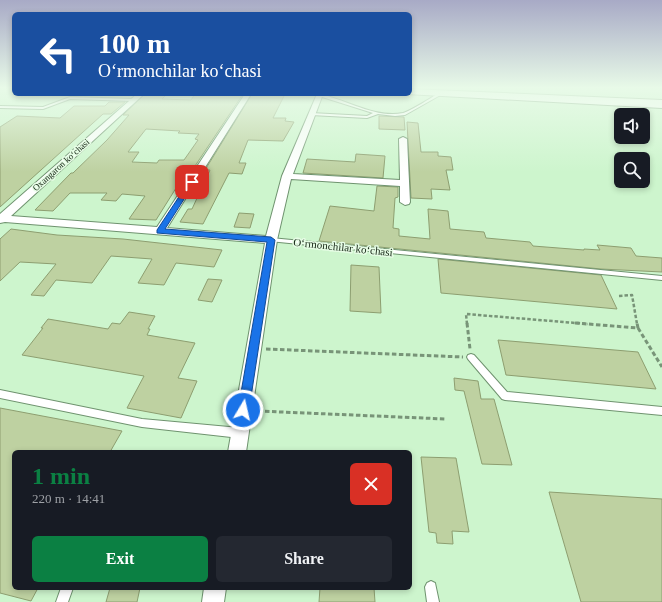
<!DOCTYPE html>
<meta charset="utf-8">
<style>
body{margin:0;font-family:"Times New Roman",serif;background:#242831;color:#f1f3f6;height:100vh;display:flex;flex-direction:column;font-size:15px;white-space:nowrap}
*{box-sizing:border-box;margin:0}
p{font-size:13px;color:#9ea1a6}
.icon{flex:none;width:22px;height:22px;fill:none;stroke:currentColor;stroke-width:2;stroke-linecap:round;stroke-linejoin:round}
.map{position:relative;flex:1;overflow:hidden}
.details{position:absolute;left:12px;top:450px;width:400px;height:140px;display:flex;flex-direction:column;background:#171b24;border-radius:6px;box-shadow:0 2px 6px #0003}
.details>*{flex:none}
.banner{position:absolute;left:12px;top:12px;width:400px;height:84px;border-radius:6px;box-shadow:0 2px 6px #0003;background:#1a4fa0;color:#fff;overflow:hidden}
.controls{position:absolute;left:614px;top:108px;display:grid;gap:8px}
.controls a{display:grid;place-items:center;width:36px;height:36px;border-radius:6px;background:#171b24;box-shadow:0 2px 6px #0003;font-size:20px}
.pin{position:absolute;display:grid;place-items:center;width:34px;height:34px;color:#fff;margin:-17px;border-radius:8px;box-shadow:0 2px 6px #0006}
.me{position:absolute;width:44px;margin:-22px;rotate:9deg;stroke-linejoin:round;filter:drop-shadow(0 0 3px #0008)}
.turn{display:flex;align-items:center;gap:14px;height:84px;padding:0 20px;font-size:18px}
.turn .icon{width:52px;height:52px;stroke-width:2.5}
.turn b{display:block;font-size:28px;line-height:34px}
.round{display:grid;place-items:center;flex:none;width:42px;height:42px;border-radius:6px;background:#242831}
.overview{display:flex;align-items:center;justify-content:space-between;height:68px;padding:0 20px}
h1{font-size:24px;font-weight:700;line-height:30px;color:#0b8043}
.primary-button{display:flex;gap:8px;margin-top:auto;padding:8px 20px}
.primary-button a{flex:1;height:46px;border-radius:6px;background:#0b8043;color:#fff;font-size:16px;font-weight:700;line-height:46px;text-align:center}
.primary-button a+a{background:#242831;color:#f1f3f6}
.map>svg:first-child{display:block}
.building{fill:#bed1a1;stroke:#8d9e70;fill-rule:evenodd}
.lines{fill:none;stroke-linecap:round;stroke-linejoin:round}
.lane-casing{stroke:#6f936f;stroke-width:2}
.street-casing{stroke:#6f936f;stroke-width:2}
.primary-casing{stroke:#6f936f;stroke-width:2}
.path-far1{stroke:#789478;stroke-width:2.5;stroke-dasharray:3.5 2;stroke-linecap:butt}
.path{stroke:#789478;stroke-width:3;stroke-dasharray:4.5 2.5;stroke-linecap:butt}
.lane{fill:#fff;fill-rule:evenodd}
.street{fill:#fff;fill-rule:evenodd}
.primary{fill:#fff;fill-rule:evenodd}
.route{fill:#1a73e8;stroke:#114b97}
.labels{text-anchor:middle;stroke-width:3;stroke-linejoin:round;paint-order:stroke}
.far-street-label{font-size:9px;fill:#122112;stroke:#e6fde5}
.street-label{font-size:11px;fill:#122112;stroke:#e6fde5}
</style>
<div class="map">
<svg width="662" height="602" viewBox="0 0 662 602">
<rect width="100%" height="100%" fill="#cdf5cd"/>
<path class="building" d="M145 94H167L162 99 191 100 195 94H243L193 169H188L156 220 129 219 145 196 122 194 116 201 101 200 107 193H70L53 211 35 210 71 173H73L107 140 129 115H123ZM146 129 180 131 178 133 199 134 195 139 198 140 184 160H159L157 163 132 162 139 152H128Z
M252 94H285L273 118H286L285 121 294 122 283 141 248 140 239 163H246L242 174 229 173 203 224 180 222 188 209H192L210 170H205Z
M109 102H125L111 114H103L0 207V127L17 116 60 118 74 106H105Z
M379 116 404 117 405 130 379 129Z
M407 122 418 123 421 152H438V156L451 157 453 170H446L450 190 431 189 432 199 411 198Z
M356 154 385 156 383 178 303 173 307 159 355 162Z
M377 186 398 187V197L395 198 393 228 399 229V236L430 239 428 209 448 211 450 229 484 232 486 238 530 242 533 246 584 250V249L600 250 597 245 631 248 636 256 662 258V272L601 269 319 241 330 206 374 211Z
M239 213 254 214 250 228 234 227Z
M11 229 57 235 123 239 222 250 214 267 176 263 164 285 138 283 152 259 111 256 92 283 56 280 44 296 31 295 56 264 20 262 0 281V239Z
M438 259 601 275 617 309 441 293Z
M351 265 379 267 381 313 350 311Z
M208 279 222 280 212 302 198 300Z
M129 312 155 316 148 329H150L147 335 195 343 178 378 197 381 181 418 127 408 144 376 22 355 43 328H41L48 319 108 329 112 323 120 324Z
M498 340 638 352 656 389 506 375Z
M454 378 478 381 481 399H494L512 465 482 464 464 391 455 390Z
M0 408 122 431 110 452H14V588H38L31 601 0 593Z
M421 457 456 458 469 532 452 531 453 544 437 543 436 533 429 532Z
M549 492 662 499V602H581Z
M110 588H140L137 602H106Z
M320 588H374L375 602H319Z"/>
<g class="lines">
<g class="lane-casing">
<path id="lane" d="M441 92 444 93 405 115 395 116 378 114 367 118 311 115 309 114 311 113 367 116 373 113 319 96V94C345 99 376 119 403 113 411 111 432 97 441 92Z
M70 97 134 99 136 100 134 101 70 99 43 109 0 108V106L43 107Z
M271 238 662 276V280L269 241 268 240Z
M471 354 474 355 507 392 662 407V415L505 400 502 399 468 359 467 357 468 355Z
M0 390 142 419 240 428 243 430 245 433 243 436 240 438 142 427 0 398Z
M431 581 435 583 439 602H427L425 587 427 583Z
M61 588H73L68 602H56Z"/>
</g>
<g class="street-casing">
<path id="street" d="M137 94H144L11 216 157 227 245 94H251L167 228 266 236 282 176 317 94H323L293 174 400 180 399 139 403 137 407 139 410 202 409 204 405 205 400 202V186L291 179 277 240 246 452H228L265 243 5 222 0 223V214Z
M204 588H226L224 602H202Z"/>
</g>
<g class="primary-casing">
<path id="primary" d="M410 89 662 100V108L406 94H410Z"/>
</g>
<path class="path-far1" d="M619 296 632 295 637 324
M467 324 466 314 588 324"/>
<path class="path" d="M467 323 470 349
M575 323 638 328 637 323
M638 328 662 367
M266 349 463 357
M258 411 446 419"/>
<use href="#lane" class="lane"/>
<use href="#street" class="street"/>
<use href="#primary" class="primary"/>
</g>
<linearGradient id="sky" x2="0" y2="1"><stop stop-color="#a8aac6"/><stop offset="0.51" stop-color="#e8fae8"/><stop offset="1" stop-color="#e8fae8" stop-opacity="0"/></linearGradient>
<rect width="662" height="172" fill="url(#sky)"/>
<path class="route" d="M192 179 195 182 165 229 271 237 275 240 249 410 247 414 243 416 239 414 238 410 267 242 157 233V230L190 180Z"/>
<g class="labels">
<g class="far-street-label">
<text transform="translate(61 165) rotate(-42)" y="3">Oxangaron koʻchasi</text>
</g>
<g class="street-label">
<text transform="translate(343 247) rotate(6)" y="4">Oʻrmonchilar koʻchasi</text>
</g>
</g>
</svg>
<div class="controls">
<a><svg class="icon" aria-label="sound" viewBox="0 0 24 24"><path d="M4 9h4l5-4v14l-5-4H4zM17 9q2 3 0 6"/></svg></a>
<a><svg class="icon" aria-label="search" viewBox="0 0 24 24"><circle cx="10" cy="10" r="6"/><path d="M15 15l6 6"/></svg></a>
</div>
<div class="pin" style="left:192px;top:182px;background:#d93025"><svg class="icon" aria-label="arrive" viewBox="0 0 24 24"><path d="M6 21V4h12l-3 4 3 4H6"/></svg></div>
<svg class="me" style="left:243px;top:410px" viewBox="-20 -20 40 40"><circle r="17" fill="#1a73e8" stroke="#fff" stroke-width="3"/><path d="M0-11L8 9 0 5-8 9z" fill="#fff"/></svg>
<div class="banner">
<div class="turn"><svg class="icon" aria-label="left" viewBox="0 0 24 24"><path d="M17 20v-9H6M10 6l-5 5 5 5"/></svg><div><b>100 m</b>Oʻrmonchilar koʻchasi</div></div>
</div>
<section class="details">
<div class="overview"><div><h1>1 min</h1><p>220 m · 14:41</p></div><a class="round" style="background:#d93025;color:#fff"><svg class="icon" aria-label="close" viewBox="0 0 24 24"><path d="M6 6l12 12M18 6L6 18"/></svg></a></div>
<div class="primary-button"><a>Exit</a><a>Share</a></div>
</section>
</div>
